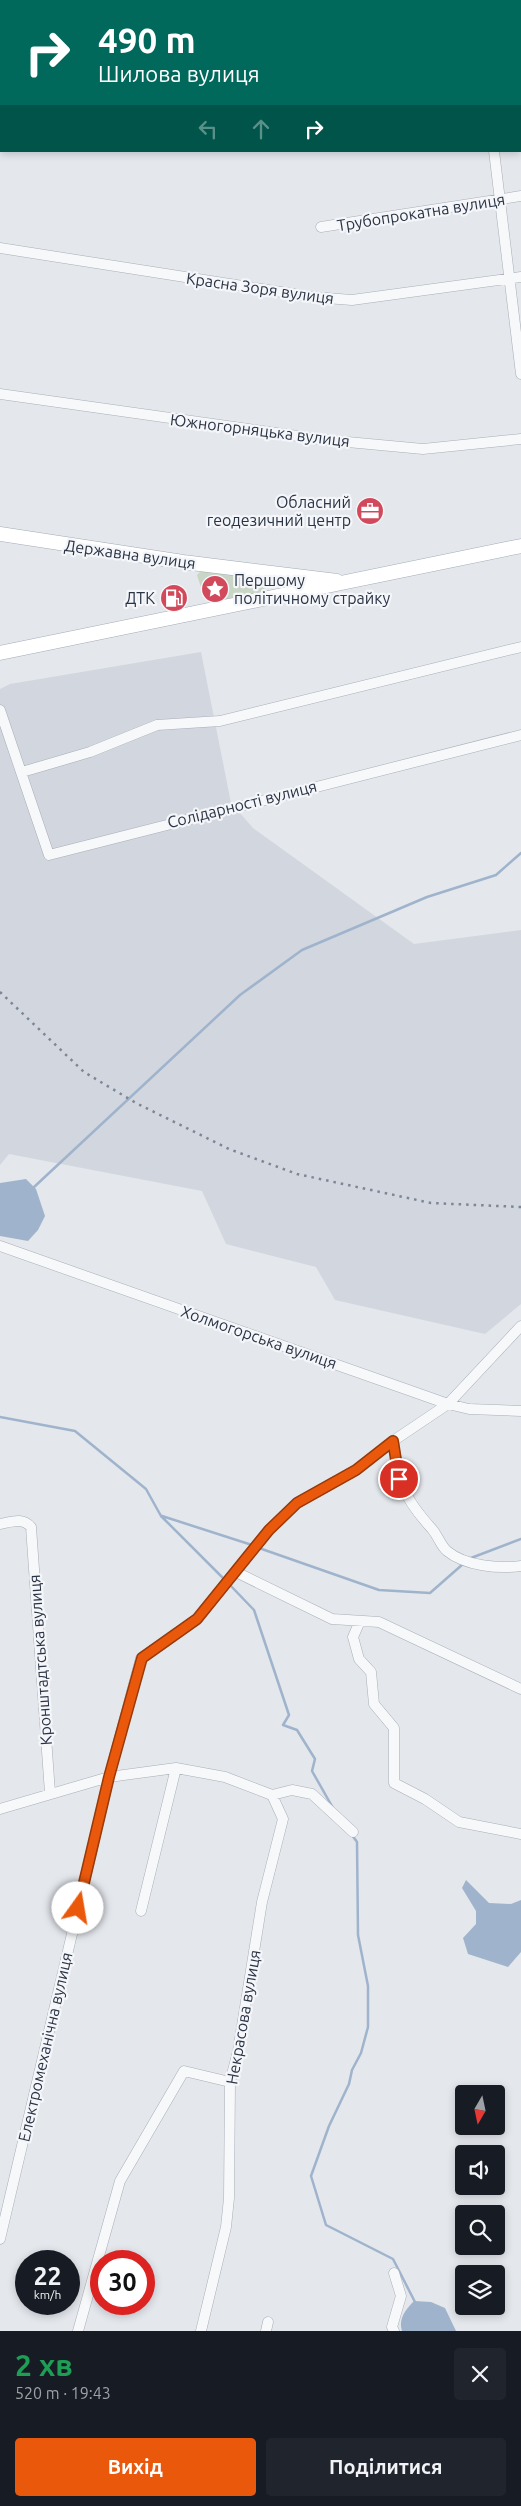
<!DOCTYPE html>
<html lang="uk">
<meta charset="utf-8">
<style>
body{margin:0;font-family:Ubuntu,sans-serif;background:#20242c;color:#f1f3f6;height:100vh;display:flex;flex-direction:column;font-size:19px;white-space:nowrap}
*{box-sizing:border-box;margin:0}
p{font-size:16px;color:#9ea1a6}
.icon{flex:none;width:28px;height:28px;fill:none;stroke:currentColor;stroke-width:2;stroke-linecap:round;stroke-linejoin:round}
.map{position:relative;height:2331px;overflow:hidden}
.details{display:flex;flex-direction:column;background:#171b24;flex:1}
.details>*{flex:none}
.hud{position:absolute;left:0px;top:0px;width:521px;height:152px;box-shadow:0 2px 8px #0003;background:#00695c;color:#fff;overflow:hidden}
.needle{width:32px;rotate:189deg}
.tools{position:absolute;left:455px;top:2085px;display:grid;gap:10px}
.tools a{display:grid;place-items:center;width:50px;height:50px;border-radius:5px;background:#171b24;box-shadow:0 2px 8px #0003;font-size:25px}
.speed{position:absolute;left:15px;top:2250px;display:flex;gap:10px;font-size:25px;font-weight:700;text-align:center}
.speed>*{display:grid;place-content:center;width:65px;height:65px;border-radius:50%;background:#171b24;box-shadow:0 2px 8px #0003;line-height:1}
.speed small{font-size:12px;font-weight:400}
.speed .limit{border:8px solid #d22;background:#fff;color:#111}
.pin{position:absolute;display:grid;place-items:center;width:42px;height:42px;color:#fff;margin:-21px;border:2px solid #fff;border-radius:50%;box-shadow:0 1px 5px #0007}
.me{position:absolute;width:55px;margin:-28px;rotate:13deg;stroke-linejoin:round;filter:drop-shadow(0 0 4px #0008)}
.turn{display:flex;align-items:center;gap:18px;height:105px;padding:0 15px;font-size:22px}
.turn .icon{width:65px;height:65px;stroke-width:2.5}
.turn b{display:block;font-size:35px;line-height:42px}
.lanes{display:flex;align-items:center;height:48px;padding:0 15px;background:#0003;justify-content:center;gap:25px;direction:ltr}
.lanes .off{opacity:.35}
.round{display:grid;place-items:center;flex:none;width:52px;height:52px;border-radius:5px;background:#20242c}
.summary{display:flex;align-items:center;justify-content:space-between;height:85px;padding:0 15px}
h1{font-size:30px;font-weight:700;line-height:38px;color:#1e9e55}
.button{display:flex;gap:10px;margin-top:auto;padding:10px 15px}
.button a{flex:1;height:58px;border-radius:5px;background:#ea580c;color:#fff;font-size:20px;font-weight:700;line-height:58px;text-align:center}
.button a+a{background:#20242c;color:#f1f3f6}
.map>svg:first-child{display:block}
.built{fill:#d2d6de}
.green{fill:#c9d6c5}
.water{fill:#9fb4cc}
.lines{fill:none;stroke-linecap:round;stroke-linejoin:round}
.stream{stroke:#9fb4cc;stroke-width:2.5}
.minor-casing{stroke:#a9aeb7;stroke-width:11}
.major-casing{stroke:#a3abb8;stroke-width:15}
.minor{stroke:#f7f8fa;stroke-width:10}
.major{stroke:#fff;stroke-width:14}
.rail{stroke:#7d8696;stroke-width:2.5;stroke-dasharray:2.5 5;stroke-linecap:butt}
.route-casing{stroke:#983908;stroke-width:12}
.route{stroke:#ea580c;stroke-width:9}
.labels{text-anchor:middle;stroke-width:4.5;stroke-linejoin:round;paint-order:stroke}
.street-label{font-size:16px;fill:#2b3445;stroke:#f4f6f9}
.poi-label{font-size:16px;fill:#2b3445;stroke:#f4f6f9;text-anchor:end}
</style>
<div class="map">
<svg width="521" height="2331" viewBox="0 0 521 2331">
<rect width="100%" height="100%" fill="#e4e7ec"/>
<path class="built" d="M201 652 231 803 253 828 414 944 521 930V1304L485 1334 335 1300 316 1267 226 1244 202 1191 9 1154 0 1165V689L10 684Z"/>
<path class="green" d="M201 571 260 578 265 582 266 587 262 592 225 600C204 598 203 594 197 575Z"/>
<path class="water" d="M26 1179 36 1189 45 1216 38 1230 28 1241 0 1236V1183Z
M466 1880 489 1903 511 1904 521 1900V1952L508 1967 468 1954 463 1938 476 1924V1911L462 1888Z
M414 2301 431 2302 445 2308 456 2331H402C398 2319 406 2309 414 2301Z"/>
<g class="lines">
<path class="stream" d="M33 1188 240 995 302 950 427 897 496 875 521 853
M0 1417 75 1431 146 1489 161 1516 225 1580
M162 1516 252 1545
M259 1548 379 1590 430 1593 463 1564
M471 1558 521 1539
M229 1584 254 1610 289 1715 283 1725 297 1730 315 1759 312 1771 333 1808
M352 1835 357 1842 358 1935 368 1986V2027L361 2053 352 2070 349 2084 329 2126 311 2176 326 2225 393 2259 416 2304"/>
<g class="minor-casing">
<path id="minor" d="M250 0 256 1
M267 1V0
M520 28H521
M0 107H1
M520 110H521
M494 151 521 374
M321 227 521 196
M0 248 313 297 352 300 521 277
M0 394 326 440 423 449 521 439
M0 710 49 855 521 735
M22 772 90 752 157 725 220 721 521 647
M0 1246 448 1404 469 1409 521 1411
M393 1441C400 1484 402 1496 432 1529 438 1536 441 1546 447 1551 465 1566 499 1569 521 1566
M0 1524C12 1522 22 1517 31 1527L50 1793
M236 1572 332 1619 379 1622 521 1689
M360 1621 353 1637 359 1659 371 1672 374 1704 394 1728V1783L425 1799 459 1822 521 1834
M0 1809 109 1777 176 1768 225 1777 272 1795 292 1790 312 1794 353 1832
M141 1911 176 1768
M0 2239 109 1777 141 1658 197 1619 269 1530 297 1503 356 1470 393 1441 448 1404 521 1326
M394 2273 401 2296 392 2327 394 2331
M78 2331 120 2181 184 2071 230 2082
M201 2331 226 2227 229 2198 230 2082 238 2051 262 1902 283 1819 272 1795
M266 2331 268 2322"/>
</g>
<g class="major-casing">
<path id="major" d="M0 534 183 562 337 581
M0 653 521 546"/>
</g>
<use href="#minor" class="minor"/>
<use href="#major" class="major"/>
<path class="rail" d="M0 992 84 1072 136 1103 229 1149 297 1174 431 1203 521 1207"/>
</g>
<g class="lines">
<g class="route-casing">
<path id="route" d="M78 1908 109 1777 142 1658 197 1619 269 1530 297 1503 356 1470 393 1441 399 1479"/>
</g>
<use href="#route" class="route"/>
</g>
<defs>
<g id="office-disc" transform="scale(1.4375)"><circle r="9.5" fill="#d1495b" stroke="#f4f6f9"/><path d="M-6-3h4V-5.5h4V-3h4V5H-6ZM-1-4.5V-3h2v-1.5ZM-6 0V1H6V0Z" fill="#fff"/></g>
<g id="sight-disc" transform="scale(1.4375)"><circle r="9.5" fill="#d1495b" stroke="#f4f6f9"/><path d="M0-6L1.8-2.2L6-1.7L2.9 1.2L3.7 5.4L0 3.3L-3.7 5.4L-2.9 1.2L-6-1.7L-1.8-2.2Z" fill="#fff"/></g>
<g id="fuel-disc" transform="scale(1.4375)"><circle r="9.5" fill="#d1495b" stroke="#f4f6f9"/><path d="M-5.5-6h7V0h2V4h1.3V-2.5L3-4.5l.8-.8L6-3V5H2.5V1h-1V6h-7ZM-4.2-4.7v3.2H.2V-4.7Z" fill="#fff"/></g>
</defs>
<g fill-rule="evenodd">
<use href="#office-disc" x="370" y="511"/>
<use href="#sight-disc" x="215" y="589"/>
<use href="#fuel-disc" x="174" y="598"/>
</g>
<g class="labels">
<g class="street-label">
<text transform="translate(421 212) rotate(-9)" y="6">Трубопрокатна вулиця</text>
<text transform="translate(260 288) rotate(8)" y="6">Красна Зоря вулиця</text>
<text transform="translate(260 430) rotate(7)" y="6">Южногорняцька вулиця</text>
<text transform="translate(130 554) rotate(8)" y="6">Державна вулиця</text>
<text transform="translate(242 804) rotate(-14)" y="6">Солідарності вулиця</text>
<text transform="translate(259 1337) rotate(19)" y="6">Холмогорська вулиця</text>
<text transform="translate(40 1660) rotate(-94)" y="6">Кронштадтська вулиця</text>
<text transform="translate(243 2017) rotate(-80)" y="6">Некрасова вулиця</text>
<text transform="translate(45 2047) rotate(-77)" y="6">Електромеханічна вулиця</text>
</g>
<g class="poi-label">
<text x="351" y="508">Обласний<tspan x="351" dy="18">геодезичний центр</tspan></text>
<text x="234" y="586" text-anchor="start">Першому<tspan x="234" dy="18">політичному страйку</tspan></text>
<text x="155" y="604">ДТК</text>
</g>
</g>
</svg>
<div class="tools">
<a><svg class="needle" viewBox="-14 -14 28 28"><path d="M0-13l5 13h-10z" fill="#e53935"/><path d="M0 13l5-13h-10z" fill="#9ea1a6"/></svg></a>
<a><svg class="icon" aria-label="sound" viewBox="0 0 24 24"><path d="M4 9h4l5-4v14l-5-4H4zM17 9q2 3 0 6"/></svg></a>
<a><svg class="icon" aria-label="search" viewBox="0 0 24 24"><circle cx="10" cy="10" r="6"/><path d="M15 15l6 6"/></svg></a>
<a><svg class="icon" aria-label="layers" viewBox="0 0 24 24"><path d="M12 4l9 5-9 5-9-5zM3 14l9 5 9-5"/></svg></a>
</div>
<div class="speed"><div>22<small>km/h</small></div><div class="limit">30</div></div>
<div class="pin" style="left:399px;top:1479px;background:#d93025"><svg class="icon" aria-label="arrive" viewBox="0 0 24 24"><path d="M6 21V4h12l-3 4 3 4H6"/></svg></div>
<svg class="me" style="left:78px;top:1908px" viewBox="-20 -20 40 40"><circle r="19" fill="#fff"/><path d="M0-13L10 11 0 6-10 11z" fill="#ea580c"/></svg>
<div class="hud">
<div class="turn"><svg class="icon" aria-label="right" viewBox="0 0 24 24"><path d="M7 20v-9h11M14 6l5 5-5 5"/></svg><div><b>490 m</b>Шилова вулиця</div></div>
<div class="lanes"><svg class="icon off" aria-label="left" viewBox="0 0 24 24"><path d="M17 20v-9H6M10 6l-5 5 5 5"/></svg><svg class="icon off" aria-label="ahead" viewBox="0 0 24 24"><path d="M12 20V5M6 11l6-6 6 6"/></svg><svg class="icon" aria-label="right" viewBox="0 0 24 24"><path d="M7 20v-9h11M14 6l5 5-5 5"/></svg></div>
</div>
</div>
<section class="details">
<div class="summary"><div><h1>2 хв</h1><p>520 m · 19:43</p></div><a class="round"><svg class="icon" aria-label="close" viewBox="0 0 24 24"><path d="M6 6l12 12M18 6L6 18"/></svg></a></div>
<div class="button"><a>Вихід</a><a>Поділитися</a></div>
</section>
